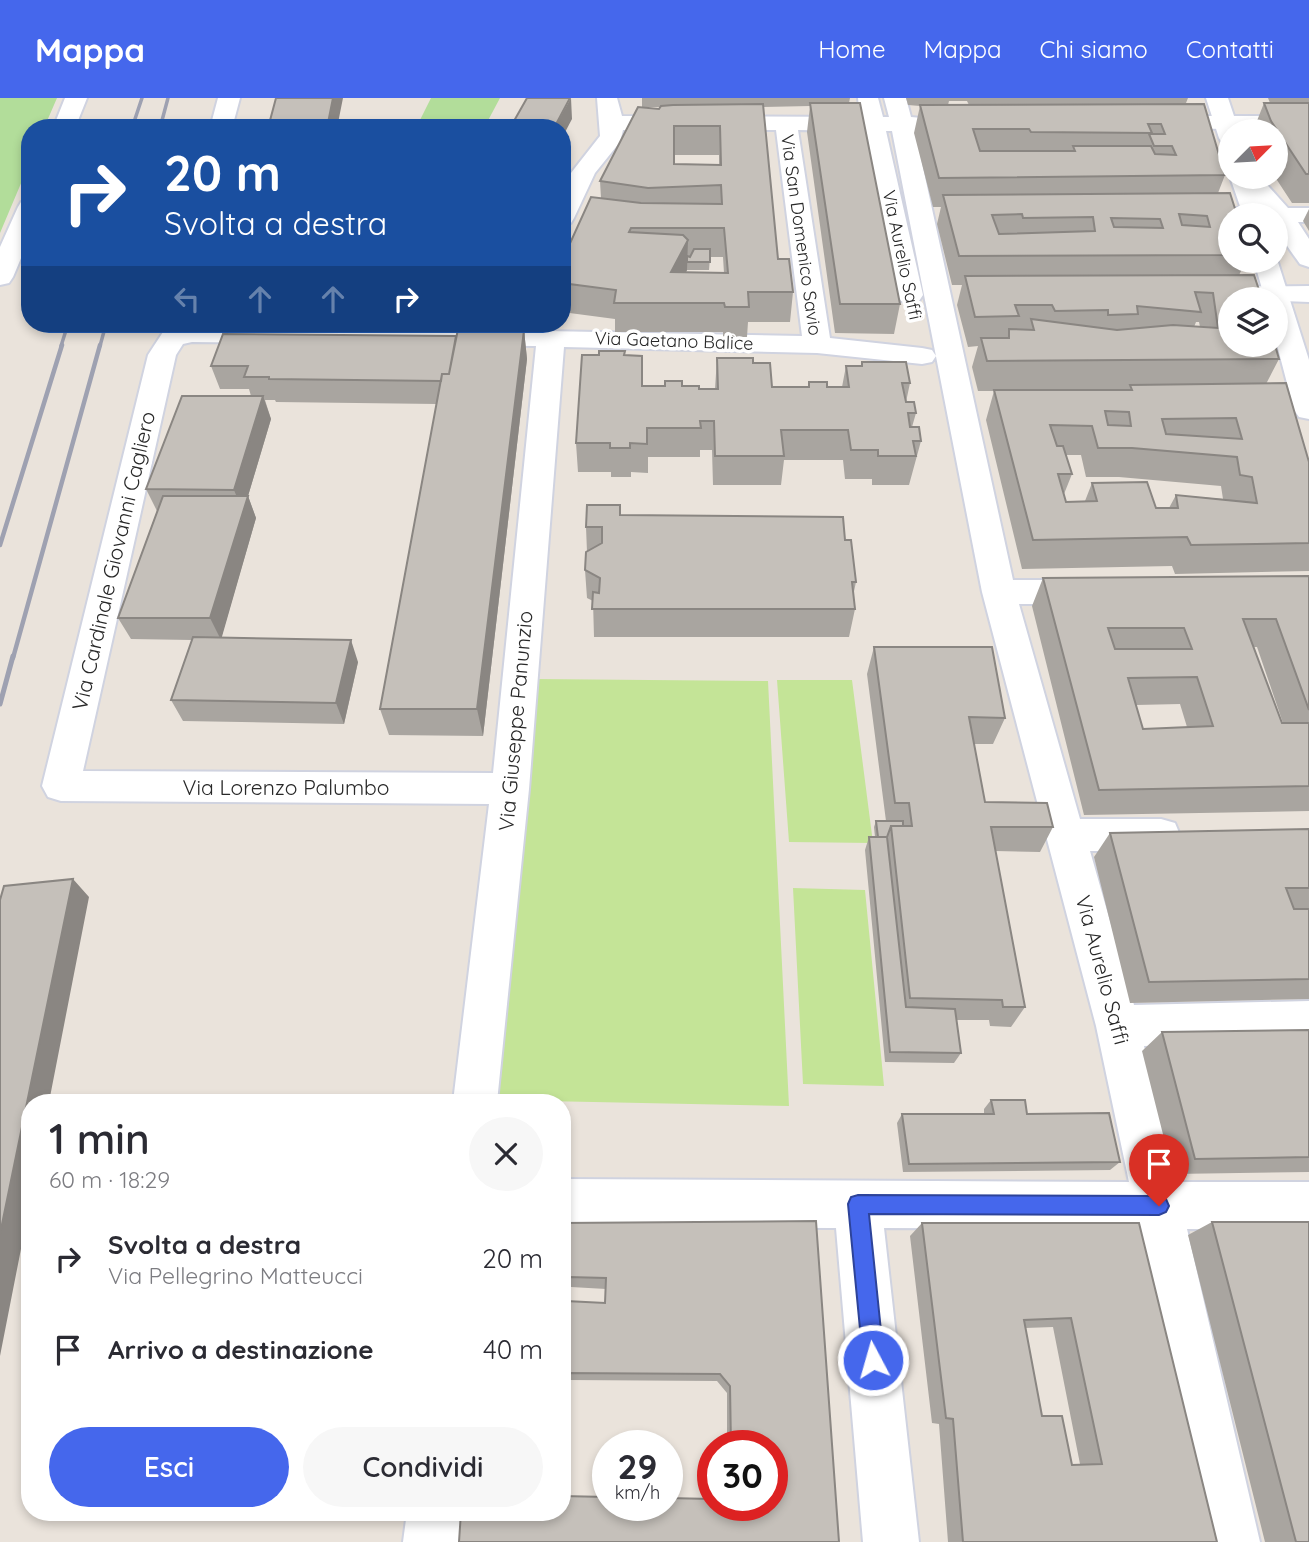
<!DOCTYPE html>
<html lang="it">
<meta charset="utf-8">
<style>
body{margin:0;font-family:Quicksand,sans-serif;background:#f7f7f7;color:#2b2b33;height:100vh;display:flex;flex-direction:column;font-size:26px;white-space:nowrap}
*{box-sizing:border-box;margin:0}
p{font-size:23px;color:#7c7c81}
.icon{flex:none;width:38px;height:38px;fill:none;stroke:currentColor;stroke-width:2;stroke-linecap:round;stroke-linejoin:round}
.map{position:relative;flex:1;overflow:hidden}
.sheet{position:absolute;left:21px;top:996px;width:550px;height:427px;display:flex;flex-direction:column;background:#fff;border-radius:28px;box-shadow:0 4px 10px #0003}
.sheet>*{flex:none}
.hud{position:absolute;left:21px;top:21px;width:550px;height:214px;border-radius:28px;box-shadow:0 4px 10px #0003;background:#1a4fa0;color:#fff;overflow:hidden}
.needle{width:46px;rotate:66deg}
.controls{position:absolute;left:1218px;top:21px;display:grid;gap:14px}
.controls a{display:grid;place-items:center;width:70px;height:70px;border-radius:50%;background:#fff;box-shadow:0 4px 10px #0003;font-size:35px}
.speed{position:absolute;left:592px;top:1332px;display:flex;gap:14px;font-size:35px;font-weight:700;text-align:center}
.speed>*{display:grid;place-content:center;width:91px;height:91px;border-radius:50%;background:#fff;box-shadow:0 4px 10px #0003;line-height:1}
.speed small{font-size:18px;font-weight:400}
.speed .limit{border:10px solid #d22;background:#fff;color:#111}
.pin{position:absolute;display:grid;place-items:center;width:60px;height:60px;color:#fff;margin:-72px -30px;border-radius:50% 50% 50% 0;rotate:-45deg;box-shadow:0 0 7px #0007}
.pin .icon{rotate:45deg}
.me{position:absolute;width:77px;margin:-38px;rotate:354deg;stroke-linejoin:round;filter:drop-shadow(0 0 5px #0008)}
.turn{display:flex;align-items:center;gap:24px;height:147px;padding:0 28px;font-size:32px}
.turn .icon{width:91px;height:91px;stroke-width:2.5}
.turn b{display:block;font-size:49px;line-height:60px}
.lanes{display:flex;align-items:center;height:66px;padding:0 28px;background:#0003;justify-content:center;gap:35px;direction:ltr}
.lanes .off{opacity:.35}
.round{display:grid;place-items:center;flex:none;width:74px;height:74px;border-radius:37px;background:#f7f7f7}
.summary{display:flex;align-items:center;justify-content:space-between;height:119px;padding:0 28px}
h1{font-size:42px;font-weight:600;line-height:52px}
.primary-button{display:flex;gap:14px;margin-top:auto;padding:14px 28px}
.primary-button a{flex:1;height:80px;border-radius:42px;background:#4567ec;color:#fff;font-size:28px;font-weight:600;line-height:80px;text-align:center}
.primary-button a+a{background:#f7f7f7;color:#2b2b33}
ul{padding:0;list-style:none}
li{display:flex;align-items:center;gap:21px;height:91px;padding:0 28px}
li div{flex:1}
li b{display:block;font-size:26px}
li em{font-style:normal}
header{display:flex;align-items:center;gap:42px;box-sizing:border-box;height:98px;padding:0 35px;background:#4567ec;color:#fff}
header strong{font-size:33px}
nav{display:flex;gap:38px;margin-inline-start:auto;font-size:24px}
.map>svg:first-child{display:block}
.green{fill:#b2dd9a}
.pitch{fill:#c4e497}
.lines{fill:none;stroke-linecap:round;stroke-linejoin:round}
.street-casing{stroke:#d0d3e0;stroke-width:4}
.secondary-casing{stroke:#d0d3e0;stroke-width:4}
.street{fill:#fff;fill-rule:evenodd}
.secondary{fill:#fff;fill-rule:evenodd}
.rail-far2{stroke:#9ea1b1;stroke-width:3.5}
.rail-far1{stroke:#9ea1b1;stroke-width:4.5}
.rail{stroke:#9ea1b1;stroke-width:5}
.wall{fill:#a9a5a0;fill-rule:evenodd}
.shaded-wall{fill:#8a8682}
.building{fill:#c5c0ba;stroke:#8a8682;stroke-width:2;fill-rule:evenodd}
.route{fill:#4567ec;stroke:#2d4399;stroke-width:2}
.labels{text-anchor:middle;stroke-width:7;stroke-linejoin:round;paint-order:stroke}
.far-street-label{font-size:18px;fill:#282828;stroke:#fff}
.street-label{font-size:21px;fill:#282828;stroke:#fff}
</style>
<header>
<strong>Mappa</strong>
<nav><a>Home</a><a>Mappa</a><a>Chi siamo</a><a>Contatti</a></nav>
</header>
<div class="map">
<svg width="1309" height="1444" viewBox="0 0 1309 1444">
<rect width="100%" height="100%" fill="#eae3db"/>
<path class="green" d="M0 0H57L44 30H30V64L0 135Z
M431 0H500L484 30H416Z"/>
<path class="pitch" d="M534 581 768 583 789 1008 492 1002Z
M777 582H852L873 745 789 744Z
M793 790 865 792 884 988 803 986Z"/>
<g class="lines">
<g class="street-casing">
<path id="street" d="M65 0H87L75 30H53Z
M218 0H240L232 30H210Z
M597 0H617L622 18 860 19 858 0H878L883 19H889L884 0H906L911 19 933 21 936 26 933 31 915 33 1013 482H1090L1102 485 1107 494 1102 503 1090 506H1019L1080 721H1161L1175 725 1180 737 1175 749 1161 753H1090L1134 907 1309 903V943L1144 948 1176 1084H1309V1132L1187 1131 1260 1444H1204L1139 1131 884 1130 919 1444H863L836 1130 562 1129V1081L1129 1084 1096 928 982 494 892 33H886L923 197 919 203 910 205 901 203 897 197 863 33 798 32 830 240 922 250 932 252 936 258 932 264 922 266 817 255 564 249 529 691 497 1004H453L489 706 61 703 48 699 42 688 148 257 163 234 192 228H294L802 238 776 32H623L620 44 595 75 574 120 571 125 562 127V93L571 75 600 38ZM192 244 536 248 493 675 83 673 176 257 183 246Z
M1157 18H1309V32L1149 30 1146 25 1149 20Z
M1235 79H1260L1288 110H1309V124H1298L1309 141V169L1300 166C1290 152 1276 135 1276 117H1230V124L1177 122 1174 117 1177 112 1186 110H1261Z
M30 102V139L13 179 9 185 0 187V149L18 109 21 104Z
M1309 188V204L1230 201V205L1201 203 1197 197 1201 191 1210 189Z
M407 1414H461L459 1444H403Z"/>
</g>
<g class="secondary-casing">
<path id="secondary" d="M1206 0H1228L1239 33H1230V47L1222 45 1219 40Z
M1230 79H1254L1267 117H1243Z
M1276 158 1309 262V321L1299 319 1294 312 1276 243V201H1265L1254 163H1276Z"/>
</g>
<use href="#street" class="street"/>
<use href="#secondary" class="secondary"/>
<path class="rail-far2" d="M132 30 142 0
M160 30 168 0
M61 248 68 226
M100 248 106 226"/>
<path class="rail-far1" d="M0 447 62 247
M13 560 100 247"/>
<path class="rail" d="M0 606 13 558"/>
</g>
<path class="wall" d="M642 0H850L849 5 900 206 894 236 835 235 807 34 810 8 763 9 778 161 793 194 790 224H748L747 239H723V234H615V221L562 214V163L601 100 600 83 660 9H642ZM674 57H719V67L674 66ZM710 159H723L724 175 686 174 687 172H709Z
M906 0H1188L1186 5 1204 6 1225 77 1218 95 1230 117V163H1246L1239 177 1279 261 1266 286 1309 364V473L1175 476 1172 468 1022 471 986 322 994 293H978L972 269 978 248 968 249 957 207 962 187H952L937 126 941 109H933L914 35 920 8 908 7ZM949 3H967L969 7H948ZM1196 224H1199L1200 229H1194ZM1066 357H1081L1086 379H1119L1221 388 1223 401 1176 397 1169 410H1156L1092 385 1085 403 1066 404 1064 396 1072 376Z
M1268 0H1309V105H1292L1275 79 1276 33H1253L1264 5H1270Z
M1309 111V133L1303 123Z
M524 232 527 261 483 638 389 637 380 611 437 306 276 304 275 302H265L271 321 248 398 256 420 221 540 358 564 344 626 183 623 171 602 192 542 131 541 118 520 157 413 146 391 251 298 249 291H220L211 268 456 238Z
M599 257H625L642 288H682L699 291H715L717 260 753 265 772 289H809V284L827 289H842L846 268H861L862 264 910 285 906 304 916 315 912 329 921 343 909 387H872V381H845L843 362H784L781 387H713L712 352H700V359H648V375L631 374V379H611V374H578L576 345Z
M621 417 845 442 856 484 853 498 855 511 849 539H594L593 503 587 500 585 472 587 454 586 429Z
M1309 478V713L1084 717 1032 508 1043 480ZM1253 549H1257L1283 625H1282ZM1180 606 1187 629 1143 631 1136 607Z
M874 549 1005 620 993 646H974L985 704 1053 729 1040 754 995 753 1025 909 1011 929 990 928 989 922H956L961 955 954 965 885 964 865 752 869 739H875L874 729 876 723H886L867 576Z
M1309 731V901L1130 905 1094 759 1110 735Z
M1309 932V1074L1173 1076 1142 953 1162 934Z
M991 1002 1027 1016 1120 1064 1110 1072 903 1074 897 1025 902 1016H984V1011Z
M816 1123 772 1407V1348H727V1295L717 1283 568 1282 565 1367 562 1368V1125ZM571 1189 606 1191 605 1205 571 1203Z
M1212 1124 1309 1444H1265L1188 1137Z
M922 1125H1139L1217 1444H948L939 1326 932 1325 910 1138ZM1053 1229 1080 1366 1072 1367 1042 1318 1025 1230Z"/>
<path class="shaded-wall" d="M333 0H343L337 30H327Z
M571 0 572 21 562 40V30H554Z
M688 142 687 172 670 204 671 174Z
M524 232 527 261 483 638 477 611Z
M263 298 271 321 248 398 256 420 221 542 210 520 243 414 234 392Z
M351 542 358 564 344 626 336 605Z
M73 781 89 799 49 1004H30V1105L0 1258V1136Z
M568 1179 571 1189 570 1213 566 1203Z
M564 1275 568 1282 565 1367 562 1368V1328Z"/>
<path class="building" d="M276 0H333L327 30H268Z
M527 0H570L554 30H510Z
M810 5H860L900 206H840Z
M1264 5H1309V76H1306L1271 23Z
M763 6 778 161H789L793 194H748L749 209H725L724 205H614L616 192 562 185V163L591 99 641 105 722 106 721 87 648 90 600 83 638 9 659 11 661 8 673 7ZM674 28H720L721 67 674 66ZM631 130H724L728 175 671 174 688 142 683 137 629 134Z
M1204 6 1225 77 939 80 920 7ZM1148 26H1161L1165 36H1149L1154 48H1172L1176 57 1155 56 1151 48H1073L1075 53H980L973 31H1029L1031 34 1152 35Z
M1230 95 1237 117H1230V157L959 158 943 97ZM1022 116 1023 120 1093 119 1095 133 999 136 992 117ZM1179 116 1207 118 1210 129 1182 127ZM1111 120 1160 121 1163 130 1114 129Z
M694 151H710V164H687V158L690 159Z
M1254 177 1262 201H1230V247H1275L1279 261 987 263 981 240H1009V231L1034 232 1031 221 1117 232 1173 227 1218 230 1213 195 1195 194 1201 214 1137 208 1138 216 1108 217V212L1055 213 1052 207H1015L1019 218 975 219 965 178Z
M458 231 524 232 477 611H380L442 276H449Z
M223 236 456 238 449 276H442L441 283 269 281V279H244L248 268H211Z
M599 253H625L624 257 642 258V288H665V283H682V288H699V291H718L717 260H753V265H770L772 289H809V284H827V289H849L846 268H862V264H906L910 285H902L906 304H914L916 315H908L910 329H919L921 343H913L916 358H878V352H851L848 332H781L784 358H715L714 323H700L701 330H647V346L630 345V350H610V345H576L582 257H599Z
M1286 285 1309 364V445L1191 447 1187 439 1033 442 994 292H1132L1130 287ZM1105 313 1129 314 1131 328 1108 327ZM1236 320 1242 341 1166 336 1162 321ZM1050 327 1092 328 1098 350H1132L1237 359 1240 377 1252 379 1257 405 1176 397 1178 410H1156L1147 384 1092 385 1097 403 1066 404 1058 376H1072L1063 348H1057Z
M182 298H263L234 392 146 391Z
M163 398H248L210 520H118Z
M587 407H620V417L843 419 845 442H851L856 484H852L855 511H592L593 494 599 495 600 480 585 472 586 454 602 445V429H586Z
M1309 478V612L1276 521H1243L1282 625H1309V688L1099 692 1043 480ZM1108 530H1184L1192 551H1115ZM1197 579 1213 628 1143 631 1128 580Z
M193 539 351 542 336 605 171 602Z
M874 549H992L1005 620 969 619 985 704 1047 705 1053 729H991L1025 909H1003L1002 902 910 900 891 728H912L909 705H895Z
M876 723H903V728H891L887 739H878Z
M1309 731V790H1286L1294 811H1309V881L1149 884 1110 735Z
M869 739H887L906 909 955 911 961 955 890 954Z
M73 781 0 1136V802L4 788Z
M1309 932V1059L1195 1061 1162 934Z
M991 1002H1025L1027 1016 1109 1015 1120 1064 909 1066 902 1016H994Z
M816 1123 839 1444H459L461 1414H562V1398L607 1399V1407H667V1400L712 1401V1407H772V1348H731L730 1288 720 1276 564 1275 562 1328V1125ZM568 1179 606 1180 605 1205 566 1203Z
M1212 1124H1309V1444H1296Z
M922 1125H1139L1217 1444H963L953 1321 946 1320ZM1071 1220 1102 1366 1072 1367 1062 1318H1042L1024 1222Z"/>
<path class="route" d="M858 1097 1159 1098 1166 1101 1169 1108 1166 1114 1159 1117 869 1116 884 1262 881 1270 873 1273 866 1270 863 1262 848 1106 851 1099Z"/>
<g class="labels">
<g class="far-street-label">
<text transform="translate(801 137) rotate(82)" y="6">Via San Domenico Savio</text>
<text transform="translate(902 157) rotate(78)" y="6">Via Aurelio Saffi</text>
<text transform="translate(674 243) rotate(2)" y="6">Via Gaetano Balice</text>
</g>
<g class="street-label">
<text transform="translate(114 463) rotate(-77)" y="7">Via Cardinale Giovanni Cagliero</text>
<text transform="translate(516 623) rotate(-85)" y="7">Via Giuseppe Panunzio</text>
<text x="286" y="697">Via Lorenzo Palumbo</text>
<text transform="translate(1102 872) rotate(75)" y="7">Via Aurelio Saffi</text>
</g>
</g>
</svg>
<div class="controls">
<a><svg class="needle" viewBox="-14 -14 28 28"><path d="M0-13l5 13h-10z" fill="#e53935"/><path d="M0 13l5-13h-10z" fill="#7c7c81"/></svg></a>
<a><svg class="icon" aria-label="search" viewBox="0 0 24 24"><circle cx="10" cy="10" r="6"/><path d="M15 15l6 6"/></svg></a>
<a><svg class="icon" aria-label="layers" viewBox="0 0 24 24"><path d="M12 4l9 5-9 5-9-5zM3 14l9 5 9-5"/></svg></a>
</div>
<div class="speed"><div>29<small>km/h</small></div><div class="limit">30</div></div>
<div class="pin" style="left:1159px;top:1108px;background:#d93025"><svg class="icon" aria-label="arrive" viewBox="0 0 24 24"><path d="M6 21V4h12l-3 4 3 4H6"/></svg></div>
<svg class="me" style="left:873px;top:1262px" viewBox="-20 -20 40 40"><circle r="17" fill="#4567ec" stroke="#fff" stroke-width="3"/><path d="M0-11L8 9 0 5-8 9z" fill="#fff"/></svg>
<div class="hud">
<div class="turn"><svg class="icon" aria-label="right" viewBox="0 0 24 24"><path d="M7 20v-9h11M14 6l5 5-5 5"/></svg><div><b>20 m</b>Svolta a destra</div></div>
<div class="lanes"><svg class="icon off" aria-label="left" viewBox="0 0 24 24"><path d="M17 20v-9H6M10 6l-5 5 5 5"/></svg><svg class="icon off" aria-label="ahead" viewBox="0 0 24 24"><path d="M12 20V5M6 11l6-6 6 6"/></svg><svg class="icon off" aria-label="ahead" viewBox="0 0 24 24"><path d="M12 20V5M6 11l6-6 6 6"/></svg><svg class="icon" aria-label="right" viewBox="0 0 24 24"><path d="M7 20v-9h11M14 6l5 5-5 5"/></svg></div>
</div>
<section class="sheet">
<div class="summary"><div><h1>1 min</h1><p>60 m · 18:29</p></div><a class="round"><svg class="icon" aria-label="close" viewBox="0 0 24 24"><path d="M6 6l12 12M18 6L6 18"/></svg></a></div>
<ul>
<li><svg class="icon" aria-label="right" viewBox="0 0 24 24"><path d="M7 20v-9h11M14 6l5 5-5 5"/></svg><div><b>Svolta a destra</b><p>Via Pellegrino Matteucci</p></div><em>20 m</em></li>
<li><svg class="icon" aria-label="arrive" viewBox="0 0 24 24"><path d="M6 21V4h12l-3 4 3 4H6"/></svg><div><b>Arrivo a destinazione</b></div><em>40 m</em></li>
</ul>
<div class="primary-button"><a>Esci</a><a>Condividi</a></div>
</section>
</div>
